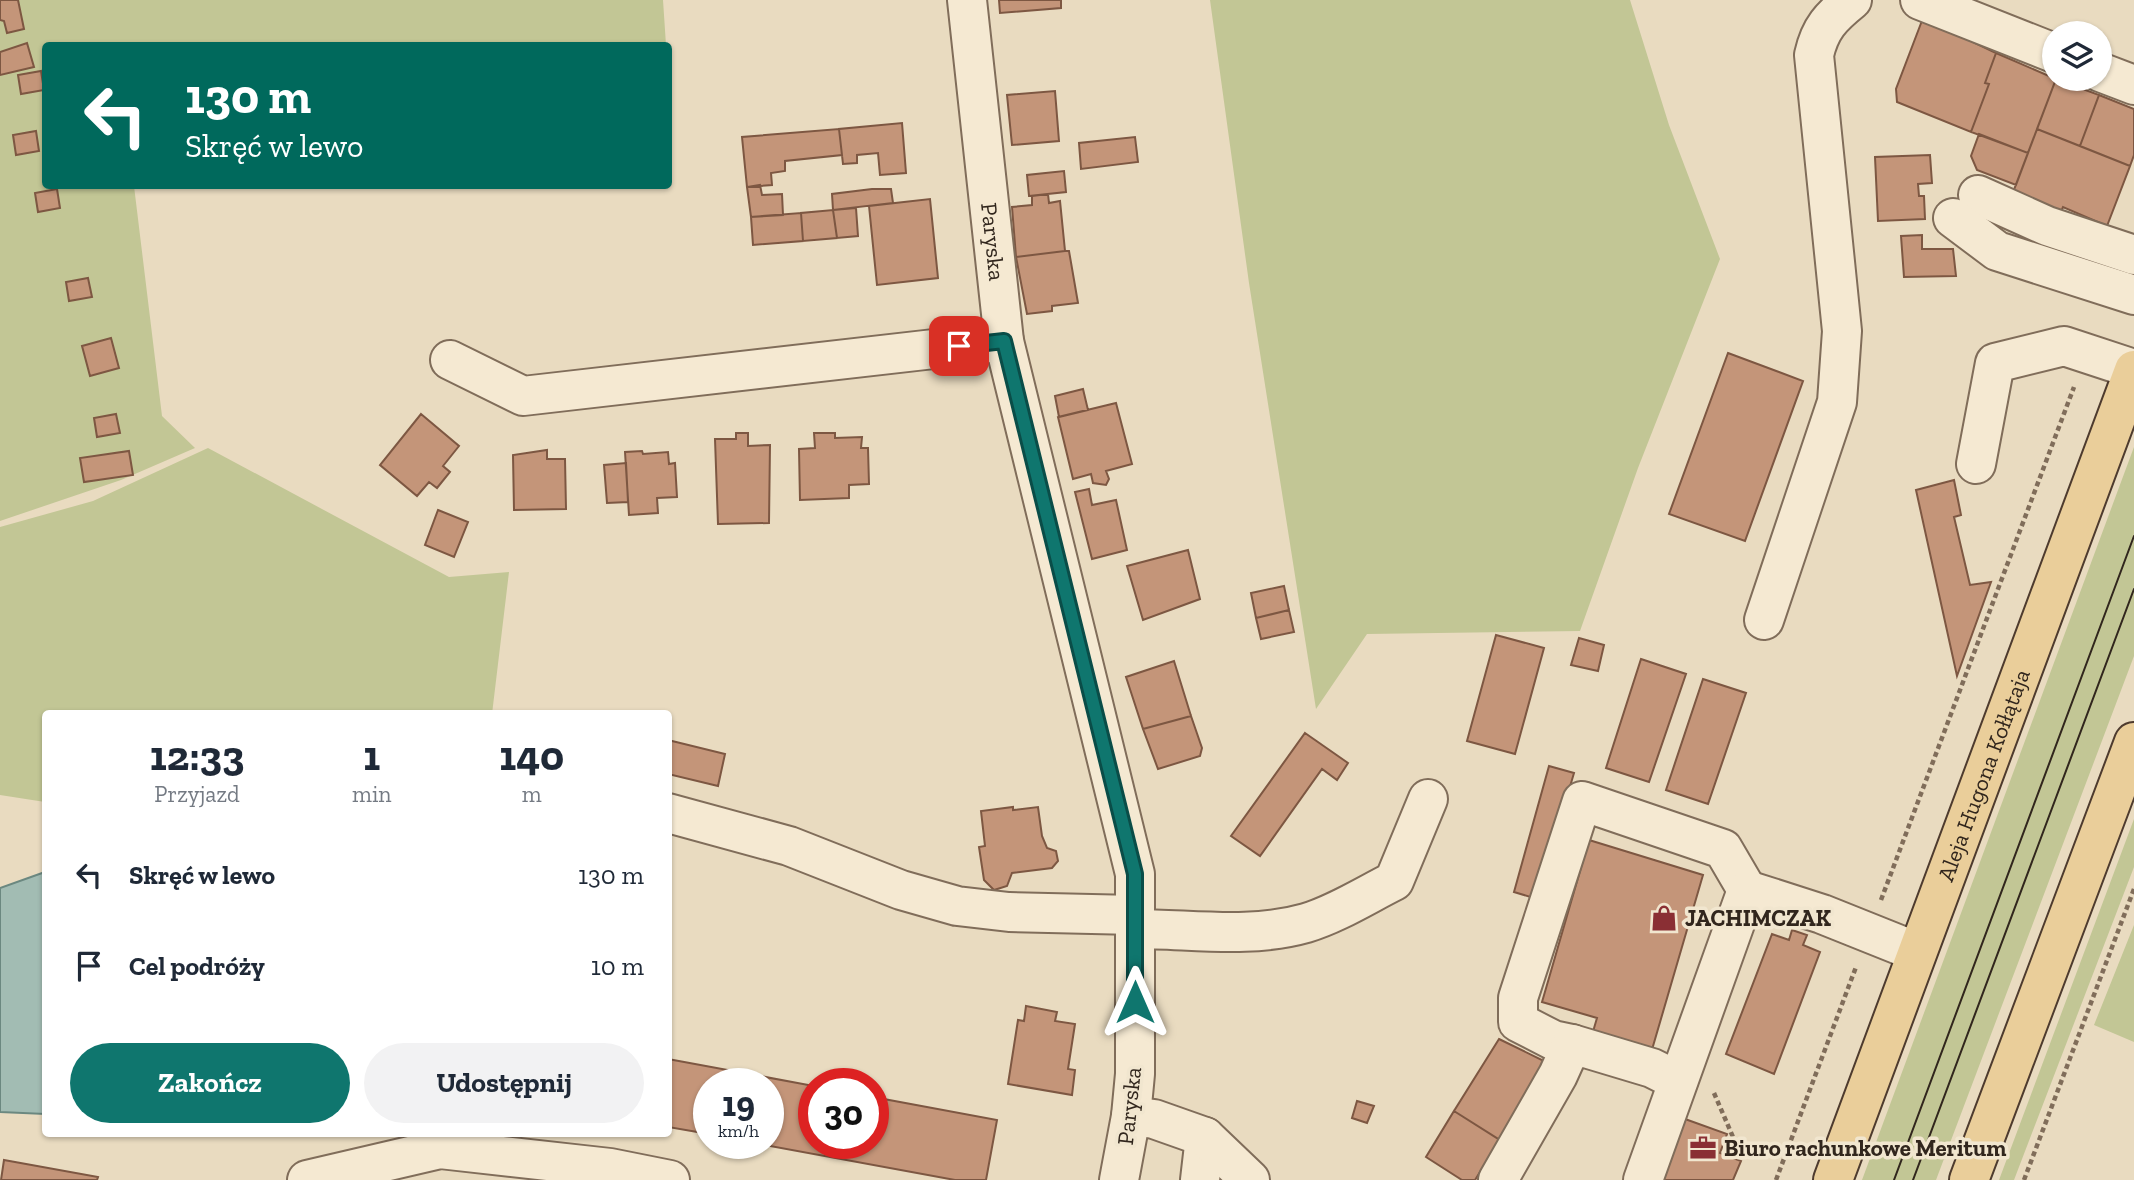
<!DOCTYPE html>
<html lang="pl">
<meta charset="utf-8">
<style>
body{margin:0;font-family:"Zilla Slab",serif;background:#f2f2f3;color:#1f2937;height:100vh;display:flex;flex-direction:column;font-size:26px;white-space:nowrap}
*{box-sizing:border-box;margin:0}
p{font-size:23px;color:#747a83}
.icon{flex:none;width:38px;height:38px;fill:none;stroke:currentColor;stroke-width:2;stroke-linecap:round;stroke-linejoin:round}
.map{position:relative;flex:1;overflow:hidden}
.panel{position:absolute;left:42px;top:710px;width:630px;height:427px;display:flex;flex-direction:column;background:#fff;border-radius:7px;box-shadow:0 2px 5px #0004}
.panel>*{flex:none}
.top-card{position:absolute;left:42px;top:42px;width:630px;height:147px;border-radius:7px;box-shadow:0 2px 5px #0004;background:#00695c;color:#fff;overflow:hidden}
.fabs{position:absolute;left:2042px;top:21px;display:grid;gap:14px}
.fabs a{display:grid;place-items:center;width:70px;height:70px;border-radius:50%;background:#fff;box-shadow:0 2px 5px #0004;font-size:35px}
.speed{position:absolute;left:693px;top:1068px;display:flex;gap:14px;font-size:35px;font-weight:700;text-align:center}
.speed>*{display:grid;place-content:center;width:91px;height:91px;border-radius:50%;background:#fff;box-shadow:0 2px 5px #0004;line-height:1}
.speed small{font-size:18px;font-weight:400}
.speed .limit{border:10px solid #d22;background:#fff;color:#111}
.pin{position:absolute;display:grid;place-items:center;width:60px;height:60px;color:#fff;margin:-30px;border-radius:14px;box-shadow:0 4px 10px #0006}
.me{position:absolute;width:77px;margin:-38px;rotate:0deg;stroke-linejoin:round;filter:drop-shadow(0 0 5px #0008)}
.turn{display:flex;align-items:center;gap:24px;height:147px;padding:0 28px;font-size:32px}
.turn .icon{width:91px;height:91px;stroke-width:2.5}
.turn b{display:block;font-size:49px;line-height:60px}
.eta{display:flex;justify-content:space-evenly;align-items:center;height:119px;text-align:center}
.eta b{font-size:42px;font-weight:700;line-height:49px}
.action{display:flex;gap:14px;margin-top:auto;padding:14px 28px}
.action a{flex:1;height:80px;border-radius:42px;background:#0f766e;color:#fff;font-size:28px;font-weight:700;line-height:80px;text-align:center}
.action a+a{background:#f2f2f3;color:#1f2937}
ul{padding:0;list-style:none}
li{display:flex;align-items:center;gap:21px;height:91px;padding:0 28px}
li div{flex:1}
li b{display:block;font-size:26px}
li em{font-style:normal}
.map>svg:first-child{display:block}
.green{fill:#c2c695}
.water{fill:#a2bcb3;stroke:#6b8880;stroke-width:2}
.building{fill:#c49579;stroke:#7d5742;stroke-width:2}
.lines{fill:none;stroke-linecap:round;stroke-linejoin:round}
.minor-casing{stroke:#806d5a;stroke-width:42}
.major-casing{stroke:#4e3b2e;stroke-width:42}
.path{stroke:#806d5a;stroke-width:4.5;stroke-dasharray:5 3.5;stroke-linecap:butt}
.minor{stroke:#f5e9d2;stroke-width:38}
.major{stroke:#eace9a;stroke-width:38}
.tram{stroke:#31261d;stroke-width:2}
.route-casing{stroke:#0a4d48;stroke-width:18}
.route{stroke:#0f766e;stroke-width:12}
.labels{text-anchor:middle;stroke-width:7;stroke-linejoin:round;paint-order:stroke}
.street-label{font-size:23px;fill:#31261d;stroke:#f1e6cf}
.poi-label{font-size:23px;font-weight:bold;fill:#31261d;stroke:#f1e6cf;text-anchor:start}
</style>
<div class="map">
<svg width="2134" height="1180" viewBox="0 0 2134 1180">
<rect width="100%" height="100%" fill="#e9dbc0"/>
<path class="green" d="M0 0H663L666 45 46 46V186H134L162 416 195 448 121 480 0 521Z
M1210 0H1630L1669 125 1720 259 1638 468 1580 631 1367 634 1316 709 1249 283Z
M2134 447V656L1936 1180H1862Z
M208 448 449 577 509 572 492 714H46L45 802 0 795V527L93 501Z
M2134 819V867L2014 1180H1999Z
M2134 925V1042L2094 1025Z"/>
<path class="water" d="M45 872V1114L0 1112V888Z"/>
<path class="building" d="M0 0H18L24 29 7 33 4 21 0 20Z
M999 0H1061V8L1000 13Z
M1923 18 1996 53 1985 83 1989 84 1971 132 1897 102 1896 89Z
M27 43 34 67 0 75V52Z
M1996 53 2056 79 2028 153 1971 132 1989 84 1985 83Z
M41 71 44 90 21 94 18 75Z
M2056 79 2099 95 2080 146 2037 129Z
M1055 91 1059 141 1012 145 1007 95Z
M2099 95 2134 109V155L2130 166 2080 146Z
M902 123 906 173 880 175 878 153 857 155V163L843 164 839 129Z
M839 129 842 155 785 161V171L771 173 772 185 747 187 742 137Z
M2037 129 2130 166 2107 226 2063 207 2057 221 2009 203Z
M36 131 39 151 16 155 13 135Z
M1979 134 2028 153 2016 185 1977 170 1971 156Z
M1135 137 1138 162 1081 169 1079 143Z
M1930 155 1932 183 1918 184 1919 196H1924L1925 219 1878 221 1875 157Z
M1064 171 1066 192 1029 196 1027 175Z
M760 185 762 195 782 194 783 215 751 217 747 187Z
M57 189 60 208 38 212 35 193Z
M872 189H891L893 203 833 210 832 194Z
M1048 194 1049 203 1060 201 1065 251 1016 257 1012 207 1032 205V196Z
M930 199 938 278 877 285 869 206Z
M856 208 858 236 837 238 833 210Z
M833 210 837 238 803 241 801 213Z
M801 213 803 241 753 245 751 217Z
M1922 235V249H1953L1956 276 1904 277 1901 236Z
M1065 251H1069L1078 303 1052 306V311L1027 314 1016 257Z
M88 278 92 297 69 301 66 282Z
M111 338 119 368 90 376 82 346Z
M1728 353 1803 381 1745 541 1669 514Z
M1083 389 1088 410 1059 417 1055 396Z
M1116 403 1132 464 1106 471 1109 479 1106 485 1093 483 1091 474 1073 479 1058 417Z
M116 414 120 433 97 437 94 418Z
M421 414 459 446 443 466 450 472 437 488 429 482 417 496 380 465Z
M736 433H748V446L770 445 769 523 718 524 715 439H736Z
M814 433H835V438L862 437 861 448H868L869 484 849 485V498L800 500 799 449 815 448Z
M547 450V459H565L566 509 514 510 513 455Z
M129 451 133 475 84 482 80 458Z
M642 451 643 454 668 452 669 464 675 463 677 497 657 498 658 513 629 515 625 452Z
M626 463 628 502 607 503 604 465Z
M1954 480 1961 515 1954 517 1970 585 1991 582 1957 676 1916 490Z
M1089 489 1092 505 1116 500 1127 550 1092 559 1075 492Z
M438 510 468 522 454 557 425 545Z
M1188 550 1200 599 1143 620 1127 566Z
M1284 586 1289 610 1256 618 1251 593Z
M1289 610 1294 632 1261 639 1256 618Z
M1496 635 1544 648 1515 754 1467 741Z
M1579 638 1604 645 1598 671 1571 665Z
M1641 659 1686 674 1649 782 1606 768Z
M1174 661 1191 716 1143 729 1126 677Z
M1703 679 1746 693 1708 804 1666 790Z
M1191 716 1202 748 1200 756 1158 769 1143 729Z
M1305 733 1348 763 1337 780 1322 769 1260 856 1231 836Z
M668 740 725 754 718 786 668 774Z
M1549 766 1574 773 1537 899 1514 892Z
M1013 807V810L1038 807 1042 836 1047 848 1056 851 1058 861 1052 868 1012 873 1007 886 994 890 984 880 979 847 985 846 981 811Z
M1589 840 1703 875 1651 1053 1592 1035 1597 1018 1542 1002Z
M1792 930 1807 935 1803 945 1820 952 1774 1074 1726 1054 1772 934 1789 940Z
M1026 1006 1057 1012 1055 1021 1075 1024 1068 1069 1075 1070 1072 1095 1008 1084 1018 1020 1024 1021Z
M1499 1039 1548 1063 1500 1140 1454 1111Z
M668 1059 814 1086V1143H873V1097L997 1120 986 1180H955L754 1143H768V1083H709V1134L668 1127Z
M1357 1101 1374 1106 1367 1123 1352 1118Z
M1454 1111 1500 1140 1475 1180H1462L1426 1157Z
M1685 1119 1727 1134 1720 1153 1741 1161 1733 1180H1662Z
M4 1160 98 1177 97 1180H1Z"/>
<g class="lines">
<g class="minor-casing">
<g id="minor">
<path id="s1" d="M967 0 1004 341 1135 874V1074L1131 1116 1119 1180"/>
<path d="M1920 0 2054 53"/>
<path d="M2100 72 2134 85"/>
<path d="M1978 195 2047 226 2134 255"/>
<path d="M1953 218 1997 251 2134 295"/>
<path d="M450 360 523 396 1004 341"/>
<path d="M1976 464 1995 363 2064 346 2134 369"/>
<path d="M1764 620 1837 402 1842 331 1814 55C1820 28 1831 17 1852 0"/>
<path d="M668 813 789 846 901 890 957 906 1009 912 1135 915"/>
<path d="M1135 929C1192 929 1250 939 1306 923 1336 914 1366 895 1394 881L1428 799"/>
<path d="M1572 1044 1553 1040 1518 1022V998L1582 801 1723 849 1747 890"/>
<path d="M1131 1116 1154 1119 1205 1137 1200 1180"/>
<path d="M1205 1137 1250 1180"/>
<path d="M307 1180 440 1149 610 1168 670 1180"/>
<path d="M1498 1180 1558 1075 1572 1044 1652 1068 1678 1081"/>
<path d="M1643 1180 1747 890 1822 914 1917 952"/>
</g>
</g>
<g class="major-casing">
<g id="major">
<path id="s2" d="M1833 1180 2134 370"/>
<path d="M1969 1180 2134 742"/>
</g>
</g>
<path class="path" d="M1881 900 2074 387
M1714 1093 1733 1137 1729 1152
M1776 1180 1856 967
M2024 1180 2134 889"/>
<use href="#minor" class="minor"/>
<use href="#major" class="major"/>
<path class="tram" d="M1894 1180 2134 536
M1913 1180 2134 589"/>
</g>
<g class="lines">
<g class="route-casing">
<path id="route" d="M959 346 1004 341 1135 874V1002"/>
</g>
<use href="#route" class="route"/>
</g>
<defs>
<g id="shop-bare" transform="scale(2.1)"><path d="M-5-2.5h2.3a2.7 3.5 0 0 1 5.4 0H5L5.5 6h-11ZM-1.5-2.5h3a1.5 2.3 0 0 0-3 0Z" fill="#8a2f34" stroke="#f1e6cf" stroke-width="2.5" paint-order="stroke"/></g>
<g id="office-bare" transform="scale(2.1)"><path d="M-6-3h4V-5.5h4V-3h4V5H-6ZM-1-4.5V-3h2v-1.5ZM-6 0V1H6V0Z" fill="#8a2f34" stroke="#f1e6cf" stroke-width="2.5" paint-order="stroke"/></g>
</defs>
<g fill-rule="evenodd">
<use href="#shop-bare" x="1664" y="918"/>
<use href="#office-bare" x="1703" y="1148"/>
</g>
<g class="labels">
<g class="street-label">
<text dy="8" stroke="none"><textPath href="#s1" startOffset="243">Paryska</textPath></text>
<text dy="8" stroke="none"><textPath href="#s2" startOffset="432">Aleja Hugona Kołłątaja</textPath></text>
<text transform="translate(1129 1106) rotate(-84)" y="8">Paryska</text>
</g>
<g class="poi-label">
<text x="1685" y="926">JACHIMCZAK</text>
<text x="1724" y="1156">Biuro rachunkowe Meritum</text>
</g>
</g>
</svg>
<div class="fabs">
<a><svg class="icon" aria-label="layers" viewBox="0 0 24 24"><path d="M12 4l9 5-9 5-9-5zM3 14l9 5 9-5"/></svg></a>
</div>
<div class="speed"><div>19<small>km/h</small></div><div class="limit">30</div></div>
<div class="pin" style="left:959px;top:346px;background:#d93025"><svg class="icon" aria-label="arrive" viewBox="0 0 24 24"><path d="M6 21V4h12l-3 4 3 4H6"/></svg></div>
<svg class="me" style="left:1135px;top:1002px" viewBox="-20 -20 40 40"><path d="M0-17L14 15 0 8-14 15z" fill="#0f766e" stroke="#fff" stroke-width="4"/></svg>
<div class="top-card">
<div class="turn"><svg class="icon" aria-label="left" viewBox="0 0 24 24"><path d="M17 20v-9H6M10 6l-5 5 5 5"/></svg><div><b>130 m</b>Skręć w lewo</div></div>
</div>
<section class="panel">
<div class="eta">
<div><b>12:33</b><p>Przyjazd</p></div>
<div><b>1</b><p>min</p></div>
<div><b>140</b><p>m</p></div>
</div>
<ul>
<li><svg class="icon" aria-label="left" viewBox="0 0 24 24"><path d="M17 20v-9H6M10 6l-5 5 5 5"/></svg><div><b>Skręć w lewo</b></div><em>130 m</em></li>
<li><svg class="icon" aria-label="arrive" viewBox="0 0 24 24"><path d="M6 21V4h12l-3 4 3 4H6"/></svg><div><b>Cel podróży</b></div><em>10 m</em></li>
</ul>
<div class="action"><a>Zakończ</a><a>Udostępnij</a></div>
</section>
</div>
